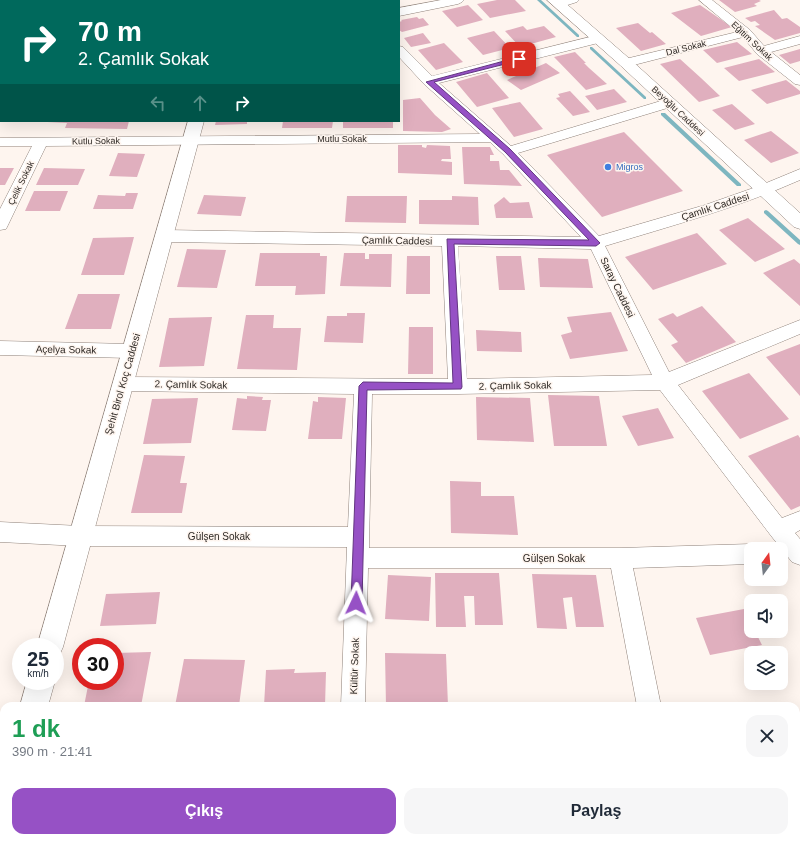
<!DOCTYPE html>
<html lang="tr">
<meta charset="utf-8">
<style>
body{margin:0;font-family:Arial,sans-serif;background:#f6f6f7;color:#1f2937;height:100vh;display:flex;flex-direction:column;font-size:15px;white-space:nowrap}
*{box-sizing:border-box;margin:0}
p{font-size:13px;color:#747a83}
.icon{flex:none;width:22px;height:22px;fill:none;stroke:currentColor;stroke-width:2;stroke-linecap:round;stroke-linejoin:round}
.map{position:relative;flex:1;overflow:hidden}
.details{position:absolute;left:0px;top:702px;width:800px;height:140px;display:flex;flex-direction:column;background:#fff;border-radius:12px 12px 0 0;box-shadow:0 4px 16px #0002}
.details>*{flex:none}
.guide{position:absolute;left:0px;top:0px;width:400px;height:122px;box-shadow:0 4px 16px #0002;background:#00695c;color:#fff;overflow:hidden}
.needle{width:26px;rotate:15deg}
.buttons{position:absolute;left:744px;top:542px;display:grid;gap:8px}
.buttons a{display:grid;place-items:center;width:44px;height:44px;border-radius:8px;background:#fff;box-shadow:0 4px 16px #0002;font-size:20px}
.speed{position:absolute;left:12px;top:638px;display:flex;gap:8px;font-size:20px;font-weight:700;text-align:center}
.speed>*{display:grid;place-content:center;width:52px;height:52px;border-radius:50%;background:#fff;box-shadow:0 4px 16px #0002;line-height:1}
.speed small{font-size:10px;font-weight:400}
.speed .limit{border:6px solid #d22;background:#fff;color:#111}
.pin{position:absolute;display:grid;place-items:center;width:34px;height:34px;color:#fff;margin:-17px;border-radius:8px;box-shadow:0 2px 6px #0006}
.me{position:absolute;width:44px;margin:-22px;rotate:2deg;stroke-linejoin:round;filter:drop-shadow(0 0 3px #0008)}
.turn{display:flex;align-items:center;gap:14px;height:84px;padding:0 12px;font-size:18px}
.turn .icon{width:52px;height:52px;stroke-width:2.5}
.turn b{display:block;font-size:28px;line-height:34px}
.lanes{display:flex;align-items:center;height:38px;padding:0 12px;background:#0003;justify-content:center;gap:20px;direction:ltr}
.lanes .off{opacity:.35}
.round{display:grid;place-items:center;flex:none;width:42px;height:42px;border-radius:12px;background:#f6f6f7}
.head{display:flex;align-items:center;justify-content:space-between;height:68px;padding:0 12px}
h1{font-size:24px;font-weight:600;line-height:30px;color:#1e9e55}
.primary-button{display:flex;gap:8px;margin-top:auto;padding:8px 12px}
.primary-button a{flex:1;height:46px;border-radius:12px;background:#9651c5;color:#fff;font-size:16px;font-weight:600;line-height:46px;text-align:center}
.primary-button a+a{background:#f6f6f7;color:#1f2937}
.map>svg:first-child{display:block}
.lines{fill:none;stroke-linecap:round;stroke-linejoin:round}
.stream{fill:#7eb6c0;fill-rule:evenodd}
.building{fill:#e0afbe}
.minor-casing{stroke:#8f827a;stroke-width:1}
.secondary-casing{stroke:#8f827a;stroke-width:1}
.minor{fill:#fff;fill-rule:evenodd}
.secondary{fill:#fff;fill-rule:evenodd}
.route{fill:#9651c5;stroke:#623580}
.shop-dot{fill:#3f7fe0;stroke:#fef5ef;stroke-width:1.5}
.labels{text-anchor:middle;stroke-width:3;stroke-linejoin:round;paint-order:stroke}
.far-street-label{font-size:9px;fill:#2e2925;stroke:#fef5ef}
.far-shop-label{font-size:9px;fill:#366cbe;stroke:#fef5ef;text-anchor:start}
.street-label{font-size:10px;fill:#2e2925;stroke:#fef5ef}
</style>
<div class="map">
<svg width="800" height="842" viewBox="0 0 800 842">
<rect width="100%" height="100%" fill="#fef5ef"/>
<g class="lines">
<path class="stream" d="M537 0H541L579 35V37H577Z
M590 47H592L646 97V99H644L590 49Z
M661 113H665L741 184V186H737L661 115Z
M766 210 768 211 800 240V245L798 244 764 213V211Z"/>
</g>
<path class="building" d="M497 0H515L526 11 490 18 477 4Z
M719 0H759L761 1 754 4 757 6 735 12Z
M468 5 483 20 457 27 442 11Z
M700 5 732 27 701 36 671 13Z
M774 10 782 19 787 18 800 27V33L775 40 755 26 760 25 755 21 751 22 745 18Z
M417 17 419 19 423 18 429 25 402 32 399 30V22L402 21 401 20Z
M638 23 650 33 652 32 666 44 641 51 616 28Z
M523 26 527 30 544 26 556 37 520 47 505 31Z
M494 31 510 48 483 55 467 38Z
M423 33 431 43 411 47 404 38Z
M737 42 752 54 717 63 703 50Z
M444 43 463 62 436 70 418 50Z
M800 49V61L790 64 779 55Z
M575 52 586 63H584L589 68 607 84 586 90 554 57Z
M680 59 701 78 720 96 699 102 660 64Z
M759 59 775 72 739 81 724 68Z
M546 63 560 73 521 90 507 80Z
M487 73 509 98 477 107 456 82Z
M786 80 800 91V94L767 104 751 90Z
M614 89 627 102 597 110 585 96Z
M570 91 590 112 573 116 556 98 560 97 558 94Z
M420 98 435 115 451 129 442 132 403 131V100Z
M520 102 543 129 514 137 492 108Z
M732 104 755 124 735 130 712 110Z
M47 121H129L127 129 65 128 67 123 47 122Z
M216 121H247V124L215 125Z
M283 121H333L332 128H282Z
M343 121H393V128H343Z
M771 131 799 153 771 163 744 140Z
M624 132 683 191 602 217 547 155Z
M398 145H422V147L426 148 427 145 450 146 451 159H442L441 161 452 162V175L398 173Z
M462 147H490L494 155H490V161H499L500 170H509L522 186 464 184Z
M118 153 145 154 137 177 109 176Z
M0 168H14L5 185H0Z
M44 168 85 169 78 185H36Z
M34 191H68L60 211H25Z
M126 193H138L133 209H93L98 195 125 196Z
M204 195 246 197 241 216 197 214Z
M347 196H407L406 223 345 222Z
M452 196 478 197 479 225 419 224V200H452Z
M504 197 510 203 529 202 533 218H496L494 205Z
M748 218 785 249 755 262 719 230Z
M697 233 727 264 653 290 625 257Z
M134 237 124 275H81L93 238Z
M187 249 226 250 217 288 177 287Z
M260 253H320V256H327L325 294 295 295 296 286H255Z
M344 253H365V259H369V254H392L391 287 340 286Z
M407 256H430V294H406Z
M496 256H521L525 290H499Z
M538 258 588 259 593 288 540 287Z
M794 259 800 264V306L763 273Z
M78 294H120L111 329H65Z
M702 306 736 342 686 363 671 345 678 342 658 319 673 313 677 317Z
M611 312 628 351 570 359 561 335 572 332 567 317Z
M347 313H365L363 343 324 342 327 316H347Z
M246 315H274L273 328H301L297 370 237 369Z
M212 317 204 366 159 367 169 318Z
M409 327H433V374H408Z
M476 330 521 332 522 352 477 351Z
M800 344V396L766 357Z
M749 373 789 419 740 439 702 391Z
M548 395 599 396 607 446H554Z
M247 396 263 397 262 400H271L266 431 232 430 237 398 247 399Z
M318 397 346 398 342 439H308L313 401 318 402Z
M476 397 530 398 534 442 477 440Z
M198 398 191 443 143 444 152 399Z
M658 408 674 438 638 446 622 416Z
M798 435 800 438V506L791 510 748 456Z
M144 455 185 456 180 483H187L182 513H131Z
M450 481 481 482V496H514L518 535 451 533Z
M435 573H499L503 625H475L474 596H464L466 627H436Z
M532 574 596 575 604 627H576L572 597 563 598 567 629 537 628Z
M388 575 431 577 429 621 385 619Z
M160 592 156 624 100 626 106 594Z
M744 609 751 622V631H755L762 645 710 655 696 618Z
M151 652 141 706H84L89 681H115V653Z
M385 653 446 654 448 706H386Z
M184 659 245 660 239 706H175Z
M295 669 294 673 326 672 325 706H264L266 670Z
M800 807V842H786L784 838H796V808Z
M445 838H496V842H445Z"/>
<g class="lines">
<g class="minor-casing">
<path id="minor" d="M67 0H83L84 1H68Z
M355 0H367L368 1H356Z
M441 0H464L462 2 458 4 399 16V8Z
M560 0H579L577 2 558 8 554 6 552 4 554 2Z
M699 0H712L750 30 764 46 800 36V44L771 52 800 75V85L795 84 757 54 743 37 626 67 621 66 620 63 621 60 737 32Z
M598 35 602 36 604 39 602 42 439 83 511 146 664 100H674L676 103 674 106 518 153 599 236 705 205 759 186 800 169V180C737 208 671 226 605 246L669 372 800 320V334L678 385 782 518 800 511V530L795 533 800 539V565L792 562 772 537 660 390 458 394H372L369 548H620L751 544 759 547V549H751V564L633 568 661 706H637L611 568H368L365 706H341L347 547 80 546 0 542V522L80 526 348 527 354 394 123 391 117 389 114 384 117 379 123 377 448 379 442 246 165 242 159 240 157 236 159 232 165 230 581 237 503 154 490 142 46 146 8 225 6 229 0 230V209L32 146H0V138L480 134 424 84 399 57V46L403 47 432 76ZM458 246 591 249 652 375 467 379Z
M0 54H1V63H0Z
M0 72H1L0 81Z
M0 87H1V95H0Z
M0 341 131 344 137 346 140 351 137 356 131 358 0 355Z
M796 773H800V799H796Z
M234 838H260V842H234Z
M336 838H362V842H336Z
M662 838H688L689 842H663Z
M711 838H737L738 842H712Z"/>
</g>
<g class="secondary-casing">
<path id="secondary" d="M212 0H226V1H212Z
M547 0H562L631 60 800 213V229L794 227 621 66Z
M188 121H204L63 647 59 656 55 658V647H37Z
M27 681H55L48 706H20Z
M4 805V838H14L12 842H0V807Z"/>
</g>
<use href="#minor" class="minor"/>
<use href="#secondary" class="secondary"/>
</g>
<path class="route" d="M519 57 522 59 521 60 434 82 510 149 600 243 596 246 454 244 462 387 461 389 367 390 362 603 360 606 356 608 352 606 351 603 359 386 363 382 453 383 447 239 589 240 505 152 426 82Z"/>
<circle class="shop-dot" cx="608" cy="167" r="4"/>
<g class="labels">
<g class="far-street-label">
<text transform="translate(752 41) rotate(43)" y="3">Eğitim Sokak</text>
<text transform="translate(686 48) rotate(-14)" y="3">Dal Sokak</text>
<text transform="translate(678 111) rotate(43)" y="3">Beyoğlu Caddesi</text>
<text x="342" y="142">Mutlu Sokak</text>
<text transform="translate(96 141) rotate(-1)" y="3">Kutlu Sokak</text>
<text transform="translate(21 183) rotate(-64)" y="3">Çelik Sokak</text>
</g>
<g class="far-shop-label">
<text x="616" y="170">Migros</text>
</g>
<g class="street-label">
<text transform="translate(715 206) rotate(-18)" y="4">Çamlık Caddesi</text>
<text transform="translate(397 240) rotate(1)" y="4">Çamlık Caddesi</text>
<text transform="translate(618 287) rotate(64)" y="4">Saray Caddesi</text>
<text transform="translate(66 349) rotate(1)" y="4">Açelya Sokak</text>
<text transform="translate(122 384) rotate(-74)" y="4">Şehit Birol Koç Caddesi</text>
<text transform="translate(191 384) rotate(1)" y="4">2. Çamlık Sokak</text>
<text transform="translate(515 385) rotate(-1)" y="4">2. Çamlık Sokak</text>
<text x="219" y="540">Gülşen Sokak</text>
<text x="554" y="562">Gülşen Sokak</text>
<text transform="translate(354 666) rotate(-88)" y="4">Kültür Sokak</text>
</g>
</g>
</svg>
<div class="buttons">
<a><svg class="needle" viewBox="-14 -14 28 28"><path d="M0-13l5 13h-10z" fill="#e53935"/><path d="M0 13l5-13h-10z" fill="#747a83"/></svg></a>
<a><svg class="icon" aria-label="sound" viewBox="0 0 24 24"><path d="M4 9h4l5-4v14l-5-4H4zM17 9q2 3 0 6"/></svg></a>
<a><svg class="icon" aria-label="layers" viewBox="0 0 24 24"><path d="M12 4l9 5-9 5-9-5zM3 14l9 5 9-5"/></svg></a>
</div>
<div class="speed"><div>25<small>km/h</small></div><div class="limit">30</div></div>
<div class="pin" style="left:519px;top:59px;background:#d93025"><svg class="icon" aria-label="arrive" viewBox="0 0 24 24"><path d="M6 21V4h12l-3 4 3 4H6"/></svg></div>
<svg class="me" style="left:356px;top:603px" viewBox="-20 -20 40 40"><path d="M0-17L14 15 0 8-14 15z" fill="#9651c5" stroke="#fff" stroke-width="4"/></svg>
<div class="guide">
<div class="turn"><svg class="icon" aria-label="right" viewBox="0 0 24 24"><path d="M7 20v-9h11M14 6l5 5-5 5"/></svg><div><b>70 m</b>2. Çamlık Sokak</div></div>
<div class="lanes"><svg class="icon off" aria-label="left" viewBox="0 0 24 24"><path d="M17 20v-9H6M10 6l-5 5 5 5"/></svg><svg class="icon off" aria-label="ahead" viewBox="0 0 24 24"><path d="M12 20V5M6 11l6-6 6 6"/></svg><svg class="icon" aria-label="right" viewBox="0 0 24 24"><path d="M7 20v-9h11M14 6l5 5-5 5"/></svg></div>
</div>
<section class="details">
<div class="head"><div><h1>1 dk</h1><p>390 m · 21:41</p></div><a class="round"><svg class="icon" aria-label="close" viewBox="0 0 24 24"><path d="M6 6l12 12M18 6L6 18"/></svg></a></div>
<div class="primary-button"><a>Çıkış</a><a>Paylaş</a></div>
</section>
</div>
